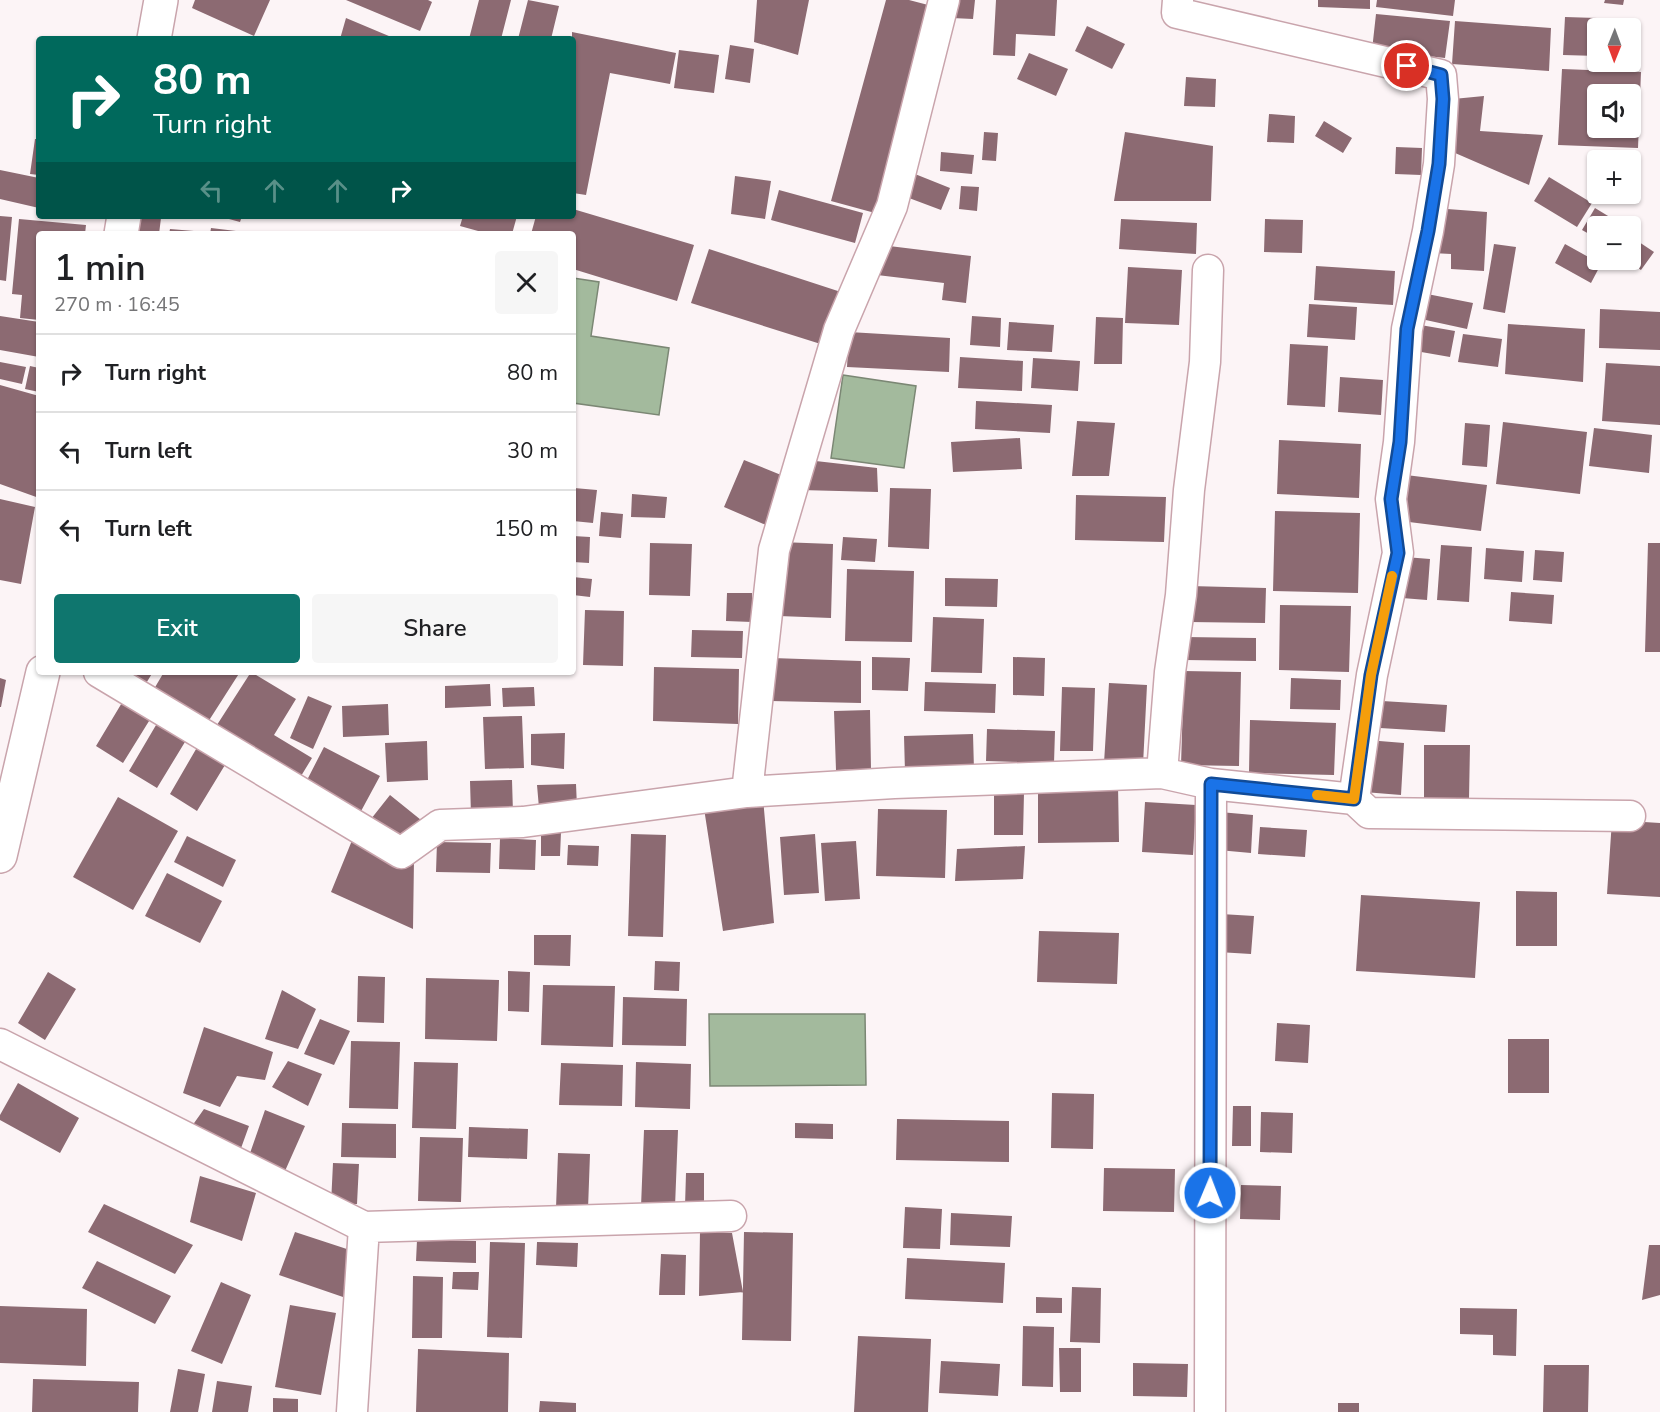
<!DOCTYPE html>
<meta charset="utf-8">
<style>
body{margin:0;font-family:"Nunito Sans",sans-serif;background:#f6f6f6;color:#202124;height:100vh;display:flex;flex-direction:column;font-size:22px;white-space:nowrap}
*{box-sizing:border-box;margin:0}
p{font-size:20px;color:#757577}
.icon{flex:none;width:33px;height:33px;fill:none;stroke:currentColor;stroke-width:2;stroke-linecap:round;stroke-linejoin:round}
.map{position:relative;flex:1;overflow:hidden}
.drawer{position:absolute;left:36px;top:231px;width:540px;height:444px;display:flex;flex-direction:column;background:#fff;border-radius:6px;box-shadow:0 2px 4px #0004}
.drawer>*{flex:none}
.guide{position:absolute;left:36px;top:36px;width:540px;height:183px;border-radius:6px;box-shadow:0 2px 4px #0004;background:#00695c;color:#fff;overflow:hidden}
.needle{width:39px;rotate:181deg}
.controls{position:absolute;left:1587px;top:18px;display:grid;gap:12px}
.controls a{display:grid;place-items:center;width:54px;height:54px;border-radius:6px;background:#fff;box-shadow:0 2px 4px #0004;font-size:30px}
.pin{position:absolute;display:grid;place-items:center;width:51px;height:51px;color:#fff;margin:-26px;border:3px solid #fff;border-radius:50%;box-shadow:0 2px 6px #0007}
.me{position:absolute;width:66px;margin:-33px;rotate:1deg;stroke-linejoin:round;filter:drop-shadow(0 0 4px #0008)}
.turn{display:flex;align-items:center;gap:21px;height:126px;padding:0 18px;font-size:27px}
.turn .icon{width:78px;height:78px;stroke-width:2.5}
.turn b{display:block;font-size:42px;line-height:51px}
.lanes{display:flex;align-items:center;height:57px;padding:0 18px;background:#0003;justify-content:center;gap:30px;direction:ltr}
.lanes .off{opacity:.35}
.round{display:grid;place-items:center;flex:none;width:63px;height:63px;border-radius:6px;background:#f6f6f6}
.head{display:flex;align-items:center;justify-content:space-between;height:102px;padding:0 18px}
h1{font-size:36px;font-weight:600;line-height:45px}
.action{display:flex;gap:12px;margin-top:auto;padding:12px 18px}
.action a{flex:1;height:69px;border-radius:6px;background:#0f766e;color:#fff;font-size:24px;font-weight:600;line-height:69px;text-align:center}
.action a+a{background:#f6f6f6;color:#202124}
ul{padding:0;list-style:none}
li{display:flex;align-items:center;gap:18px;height:78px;padding:0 18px;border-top:2px solid #e0e0e0}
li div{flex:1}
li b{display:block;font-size:22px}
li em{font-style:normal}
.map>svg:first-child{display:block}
.water{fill:#a3ba9d;stroke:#7b8774;stroke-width:1.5}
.building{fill:#8c6a72;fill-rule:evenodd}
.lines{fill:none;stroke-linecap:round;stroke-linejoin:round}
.street-casing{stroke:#c9a4ac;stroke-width:33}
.primary-casing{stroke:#c9a4ac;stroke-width:36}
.street{stroke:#fff;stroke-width:30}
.primary{stroke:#fff;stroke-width:33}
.route-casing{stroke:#114b97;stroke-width:15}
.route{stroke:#1a73e8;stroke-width:10}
.slow{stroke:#f59e0b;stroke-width:10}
</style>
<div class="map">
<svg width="1660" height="1412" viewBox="0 0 1660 1412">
<rect width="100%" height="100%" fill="#fcf4f6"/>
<path class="water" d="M573 278 599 282 591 336 669 348 659 415 573 403Z
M843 375 916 386 904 468 831 458Z
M709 1014H865L866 1085 710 1086Z"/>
<path class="building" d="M195 0H270L254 36 192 8Z
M346 0H428L432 2 420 31Z
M479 0H511L501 39H469Z
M528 0 559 6 551 39H518Z
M757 0H809L798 55 754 42Z
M886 0H909L932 6 875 213 831 201Z
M954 0H975L973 19 952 18Z
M996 0H1057L1055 36 1016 34 1015 56 993 55Z
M1318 0H1370V9L1318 7Z
M1377 0H1455L1453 16 1376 7Z
M1605 0H1624L1623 5 1604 3Z
M1376 14 1450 21 1445 58 1372 50Z
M1565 17 1629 19 1628 28H1598V56L1563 55Z
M346 18 396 39H340Z
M1455 21 1551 28 1549 71 1452 64Z
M1087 26 1125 44 1112 69 1075 51Z
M572 32 676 53 670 84 610 73 586 195 573 193Z
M730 45 754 49 750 83 725 79Z
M679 50 719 55 714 93 674 88Z
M1029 53 1068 69 1056 96 1017 79Z
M1562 69 1641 72 1638 148 1558 145ZM1598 94H1630V128H1598Z
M1186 77 1216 79 1215 107 1184 106Z
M1484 96 1480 131 1543 135 1529 185 1439 146 1443 100Z
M1269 114 1295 116 1294 143 1267 142Z
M1324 121 1352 138 1343 153 1315 136Z
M984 132 998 133 996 161 982 160Z
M1125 132 1213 146 1211 201H1114Z
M35 139H39V175L30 174Z
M1396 147 1422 148 1421 175 1395 174Z
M941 152 974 155 972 174 940 171Z
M0 170 39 178V208L0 199Z
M910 172 950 188 941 210 901 195Z
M735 176 771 181 765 219 731 214Z
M1549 177 1592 203 1577 227 1534 201Z
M961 186 979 187 977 211 959 209Z
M779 190 863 213 855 243 771 220Z
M1434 208 1487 212 1484 271 1451 269V254L1432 253Z
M1595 208 1613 219 1609 226H1598V239L1582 230Z
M573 209 694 245 677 301 573 269V234H531L536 216H573Z
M0 216 12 217 6 281 0 280Z
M138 216 161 218 159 234H136Z
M218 216H242L240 222Z
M463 216H517L512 234H489L460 226Z
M19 219 86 225 85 234H39V320L20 318 22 295 12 294Z
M1121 219 1197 223 1196 254 1119 249Z
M1265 219 1303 220 1302 253 1264 252Z
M211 228 236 231V234H210Z
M170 229 206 232V234H169Z
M1630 236 1654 252 1641 270 1626 260H1630Z
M1494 244 1516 247 1505 313 1483 309Z
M1565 244 1601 264 1591 283 1555 263Z
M881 245 971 256 966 303 942 300 944 283 877 275Z
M709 249 844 293 827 346 691 303Z
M1316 266 1395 271 1393 305 1314 300Z
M1128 267 1182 270 1179 325 1125 323Z
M1417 292 1473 303 1467 329 1412 317Z
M1309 304 1357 307 1355 340 1307 337Z
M1600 309 1660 312V350L1599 348Z
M0 316 39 322V357L0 350Z
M972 316 1001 318 1000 347 970 345Z
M1096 317 1123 318 1122 364H1094Z
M1009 322 1054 325 1052 352 1007 350Z
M1409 323 1455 331 1450 357 1404 349Z
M1508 324 1585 329 1583 382 1505 374Z
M849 332 950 338 949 372 847 367Z
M1463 334 1502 339 1498 367 1458 362Z
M1290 344 1328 346 1325 407 1287 405Z
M960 357 1023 361 1022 391 958 388Z
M1033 358 1080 361 1078 391 1031 388Z
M0 362 26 367 22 384 0 379Z
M1606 363 1660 366V425L1602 421Z
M30 366 39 368V392L25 389Z
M1340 377 1383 380 1381 415 1338 412Z
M0 385 39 396V498L0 484Z
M976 401 1052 405 1050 433 975 429Z
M1077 421 1115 423 1109 476H1072Z
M1503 422 1587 432 1580 494 1496 484Z
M1465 423 1490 425 1487 467 1462 465Z
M1594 428 1652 435 1649 473 1589 466Z
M1020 438 1022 469 953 472 951 442Z
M1279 440 1361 444 1359 498 1277 494Z
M744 460 786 477 766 525 724 507Z
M807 460 877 468 878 492 800 490Z
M1406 475 1487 485 1481 531 1401 521Z
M574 488 597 490 593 523 573 521Z
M890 488 931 489 929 549 888 547Z
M632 494 667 497 665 518 631 517Z
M1076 495 1166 497 1164 542 1075 540Z
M0 499 35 507 21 584 0 580Z
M1275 511 1360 513 1358 593 1273 591Z
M601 512 623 514 621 538 599 536Z
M573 536 590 537 589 563 573 562Z
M843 537 877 539 875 562 841 560Z
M780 542 833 544 831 618 779 616Z
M650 543 692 544 690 596 649 595Z
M1648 543H1660V652H1645Z
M1441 545 1472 547 1469 602 1437 600Z
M1486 548 1524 551 1522 582 1484 579Z
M1535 550 1564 552 1562 582 1533 580Z
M1405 557 1430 559 1427 600 1402 598Z
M847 569 914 571 912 642 845 641Z
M573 577 592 579 590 597 573 595Z
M945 578 998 579 997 607 945 606Z
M1190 586 1266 588 1265 623 1189 622Z
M1511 592 1554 595 1552 624 1509 621Z
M727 593H752V622L726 621Z
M1280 605 1351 606 1349 672 1279 670Z
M585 610 624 611 623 666 583 665Z
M933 617 984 619 982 673 931 672Z
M692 630 743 631 742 658 691 657Z
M1185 637 1256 638V661L1185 660Z
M872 657 910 658 908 691 872 690Z
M1013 657 1045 658 1044 696 1013 695Z
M772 658 861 661V703L771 701Z
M654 667 739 669 738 724 653 721Z
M1184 671 1241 672 1239 766 1181 765Z
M124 672H153L145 685Z
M164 672H240L208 722 154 689Z
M251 672 296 699 274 735 312 758 298 781 215 728Z
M0 678 6 680 1 707H0Z
M1291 678 1341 680 1340 710 1290 709Z
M925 682 996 684 995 713 924 711Z
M1109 683 1147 685 1143 765 1104 763Z
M490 684 491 706 445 708V686Z
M534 687 535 706 503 707 502 688Z
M1062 687 1095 688 1093 751H1060Z
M126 696 154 713 123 763 96 746Z
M308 696 332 706 313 749 290 738Z
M1382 701 1447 705 1445 732 1380 728Z
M388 704 389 735 343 737 342 706Z
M870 710 871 769 836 770 834 711Z
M522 716 524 768 485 769 483 717Z
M159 720 188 737 157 788 129 771Z
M1250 720 1336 723 1334 775 1249 773Z
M987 729 1055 731 1054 763 986 761Z
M565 733 564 769 531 765V734Z
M973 734 974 770 905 772 904 736Z
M1367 740 1404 743 1401 795 1364 792Z
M427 741 428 780 387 782 385 743Z
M199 744 228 760 197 811 170 794Z
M1424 745H1470L1469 799H1424Z
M324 747 380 776 360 813 305 784Z
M512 780 513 813 471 815 470 781Z
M576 784 577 807 539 808 537 785Z
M1118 785 1119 842 1038 843V786Z
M994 793H1024L1023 835H994Z
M390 795 421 820 403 843 371 819Z
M118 797 178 831 133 910 73 877Z
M763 798 774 923 723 931 703 802Z
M1145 802 1196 805 1193 855 1142 852Z
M878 809 947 810 945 878 876 876Z
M1220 812 1253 815 1251 853 1218 850Z
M1612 820 1660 823V897L1607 894Z
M1260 827 1307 830 1305 857 1258 854Z
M541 832H561L560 856H541Z
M631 834 666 835 663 937 628 936Z
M815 834 819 893 784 895 780 837Z
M187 836 236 860 223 887 174 862Z
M353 838 414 859 413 929 331 892Z
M500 838 536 840 535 870 499 869Z
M856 841 860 899 825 901 821 843Z
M437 842 491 843 490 873 436 872Z
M568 845 599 846 598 866 567 865Z
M1025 846 1023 879 955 881 957 849Z
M167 873 222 901 200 943 145 916Z
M1516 891 1557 892V946H1516Z
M1361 895 1480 902 1475 978 1356 971Z
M1221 914 1254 916 1251 954 1218 952Z
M1039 931 1119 933 1117 984 1037 982Z
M534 935H571L570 966 534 965Z
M655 961 680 962 679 991 654 990Z
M508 971 530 972 529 1012 508 1011Z
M48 972 76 989 45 1040 18 1023Z
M358 976 385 977 384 1023 357 1022Z
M426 978 499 980 497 1041 425 1039Z
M543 985 615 986 613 1047 541 1045Z
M282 990 316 1009 298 1049 265 1039Z
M623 997 687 999 686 1046 622 1045Z
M320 1019 350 1031 334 1065 304 1054Z
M1277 1023 1310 1025 1308 1063 1275 1061Z
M204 1027 273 1052 265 1080 237 1076 220 1107 183 1093Z
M1508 1039H1549V1093H1508Z
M351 1041 400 1042 398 1109 349 1108Z
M288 1061 322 1074 308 1106 272 1087Z
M414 1062 458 1063 456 1129 412 1128Z
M636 1062 691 1064 690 1109 635 1107Z
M561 1063 623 1065 622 1106 559 1105Z
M18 1083 79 1118 60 1153 0 1120V1115Z
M1052 1093 1094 1094 1093 1149 1051 1148Z
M1233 1106H1251V1146H1232Z
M204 1109 249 1126 240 1151 192 1126Z
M265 1110 305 1126 285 1171 249 1156Z
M1261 1112 1293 1113 1292 1153 1260 1152Z
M897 1119 1009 1121V1162L896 1160Z
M342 1123 396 1124V1158L341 1157Z
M795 1123 833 1124V1139L795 1138Z
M469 1127 528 1129 527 1159 468 1157Z
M644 1130H678L675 1207H641Z
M420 1137 463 1138 461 1202 418 1201Z
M558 1153 590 1154 588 1209 556 1208Z
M333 1163 359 1164 357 1204H331Z
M1104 1168 1175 1169 1174 1212 1103 1211Z
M686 1173H704V1207L685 1206Z
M200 1176 256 1193 242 1241 190 1222Z
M1241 1185 1281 1186 1280 1220 1240 1219Z
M104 1204 193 1245 175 1274 88 1232Z
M905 1207 942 1209 940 1249 903 1248Z
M951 1213 1012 1216 1010 1247 950 1245Z
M700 1231 732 1233 743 1292 699 1296Z
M295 1232 359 1253 343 1297 279 1275Z
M744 1232 793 1233 791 1341 742 1340Z
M417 1240 476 1241V1263L416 1261Z
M490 1242 525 1243 522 1338 487 1337Z
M537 1242 578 1243 577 1267 536 1265Z
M1649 1245H1660V1295L1642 1300Z
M661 1254 686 1255 685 1295H659Z
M907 1258 1005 1263 1003 1303 905 1299Z
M97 1261 171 1296 155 1324 82 1288Z
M453 1272H479L478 1290 452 1289Z
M413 1276 443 1277 442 1338H412Z
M221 1282 251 1295 222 1364 191 1351Z
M1072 1287 1101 1288 1100 1343 1070 1342Z
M1036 1297 1062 1298V1313H1036Z
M290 1305 336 1313 321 1395 275 1387Z
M0 1306 87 1309 86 1366 0 1363Z
M1460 1308 1517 1309 1516 1356 1493 1355V1335L1460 1334Z
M1023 1326 1054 1327 1053 1387 1022 1386Z
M858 1336 931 1339 928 1412H854Z
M1059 1348H1081V1392H1060Z
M418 1349 509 1353 508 1412H416Z
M941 1361 1000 1364 998 1396 939 1393Z
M1133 1363 1188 1364 1187 1397 1133 1396Z
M1544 1365H1589L1588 1412H1543Z
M178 1369 205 1374 198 1412H170Z
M33 1379 139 1382 138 1412H32Z
M217 1381 252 1386 248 1412H212Z
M273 1398 298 1399V1412H273Z
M540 1401 576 1403V1412H539Z
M1338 1403H1359V1412H1338Z"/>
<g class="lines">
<g class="street-casing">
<path id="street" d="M1178 0 1177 13 1441 75 1443 99 1439 164 1428 231 1407 329 1399 442 1391 499 1398 553 1372 675 1354 799
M99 672 401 853 440 825 523 822 747 792 894 783 1162 773 1211 784 1354 799 1369 813 1630 816
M1162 773 1170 672 1181 595 1189 490 1205 362 1208 270
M747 792 774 550 839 330 892 206 944 0
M0 1044 364 1227 731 1216
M352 1412 364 1227
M1210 1412 1211 784"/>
</g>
<g class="primary-casing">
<path id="primary" d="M154 39 161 0
M121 234 124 216
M0 856 43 672"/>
</g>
<use href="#street" class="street"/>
<use href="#primary" class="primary"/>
</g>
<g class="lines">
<g class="route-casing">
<path id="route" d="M1210 1193 1211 784 1354 799 1371 675 1398 553 1391 499 1400 442 1407 329 1428 231 1439 164 1443 99 1441 75 1407 66"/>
</g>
<use href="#route" class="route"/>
<path class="slow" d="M1317 795 1354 799 1371 675 1392 576"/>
</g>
</svg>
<div class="controls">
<a><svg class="needle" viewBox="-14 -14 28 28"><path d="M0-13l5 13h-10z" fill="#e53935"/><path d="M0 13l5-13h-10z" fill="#757577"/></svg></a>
<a><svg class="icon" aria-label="sound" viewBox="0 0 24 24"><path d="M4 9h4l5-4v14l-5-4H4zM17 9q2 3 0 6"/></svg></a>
<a>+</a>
<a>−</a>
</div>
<div class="pin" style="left:1407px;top:66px;background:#d93025"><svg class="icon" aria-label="arrive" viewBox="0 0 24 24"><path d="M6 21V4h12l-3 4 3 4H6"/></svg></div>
<svg class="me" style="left:1210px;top:1193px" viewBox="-20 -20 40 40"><circle r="17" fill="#1a73e8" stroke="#fff" stroke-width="3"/><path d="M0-11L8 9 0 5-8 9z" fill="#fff"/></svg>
<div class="guide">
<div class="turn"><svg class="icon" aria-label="right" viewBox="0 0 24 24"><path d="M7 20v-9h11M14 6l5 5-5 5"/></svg><div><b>80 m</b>Turn right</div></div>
<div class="lanes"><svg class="icon off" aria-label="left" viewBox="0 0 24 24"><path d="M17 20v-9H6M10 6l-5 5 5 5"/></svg><svg class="icon off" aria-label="ahead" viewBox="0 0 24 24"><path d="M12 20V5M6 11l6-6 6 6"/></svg><svg class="icon off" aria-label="ahead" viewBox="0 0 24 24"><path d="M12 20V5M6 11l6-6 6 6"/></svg><svg class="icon" aria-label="right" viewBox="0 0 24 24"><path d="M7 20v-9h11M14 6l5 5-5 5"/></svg></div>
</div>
<section class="drawer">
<div class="head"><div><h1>1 min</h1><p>270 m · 16:45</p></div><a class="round"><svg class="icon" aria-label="close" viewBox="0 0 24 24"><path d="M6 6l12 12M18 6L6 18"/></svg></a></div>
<ul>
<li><svg class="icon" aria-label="right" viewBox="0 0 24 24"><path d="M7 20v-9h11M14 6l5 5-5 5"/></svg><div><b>Turn right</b></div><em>80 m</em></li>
<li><svg class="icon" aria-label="left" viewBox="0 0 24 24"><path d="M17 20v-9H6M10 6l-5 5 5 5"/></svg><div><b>Turn left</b></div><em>30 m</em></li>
<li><svg class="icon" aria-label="left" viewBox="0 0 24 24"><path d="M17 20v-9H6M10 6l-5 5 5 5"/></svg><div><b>Turn left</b></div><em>150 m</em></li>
</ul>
<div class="action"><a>Exit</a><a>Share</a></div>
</section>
</div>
